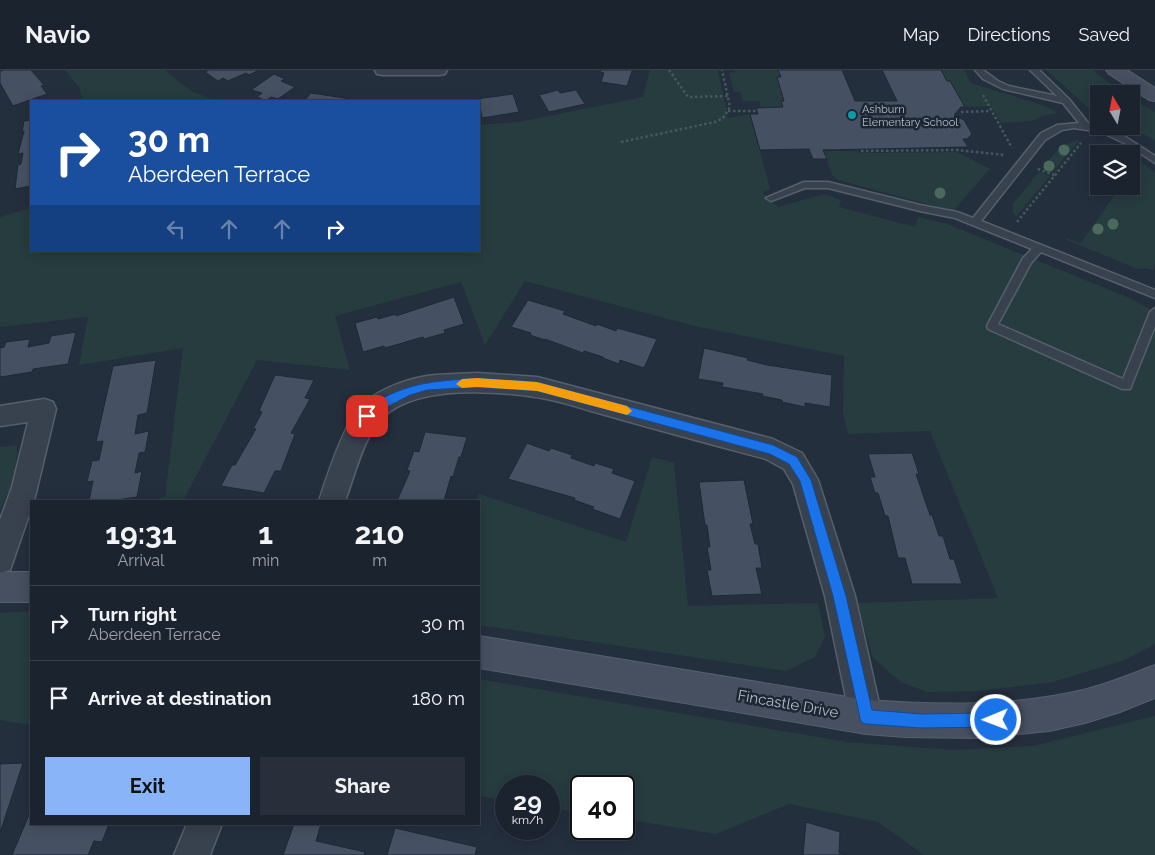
<!DOCTYPE html>
<style>
body{margin:0;font-family:Raleway,sans-serif;background:#282f3a;color:#f1f3f6;height:100vh;display:flex;flex-direction:column;font-size:19px;white-space:nowrap}
*{box-sizing:border-box;margin:0}
p{font-size:16px;color:#a0a4aa}
.icon{flex:none;width:28px;height:28px;fill:none;stroke:currentColor;stroke-width:2;stroke-linecap:round;stroke-linejoin:round}
.map{position:relative;flex:1;overflow:hidden}
.sheet{position:absolute;left:30px;top:430px;width:450px;height:325px;display:flex;flex-direction:column;background:#1b232e;border-radius:0px;box-shadow:0 2px 12px #0003,0 0 0 1px #39404a}
.sheet>*{flex:none}
.guide{position:absolute;left:30px;top:30px;width:450px;height:152px;border-radius:0px;box-shadow:0 2px 12px #0003,0 0 0 1px #39404a;background:#1a4fa0;color:#fff;overflow:hidden}
.needle{width:32px;rotate:350deg}
.fabs{position:absolute;left:1090px;top:15px;display:grid;gap:10px}
.fabs a{display:grid;place-items:center;width:50px;height:50px;border-radius:0px;background:#1b232e;box-shadow:0 2px 12px #0003,0 0 0 1px #39404a;font-size:25px}
.speed{position:absolute;left:495px;top:705px;display:flex;gap:10px;font-size:25px;font-weight:700;text-align:center}
.speed>*{display:grid;place-content:center;width:65px;height:65px;border-radius:50%;background:#1b232e;box-shadow:0 2px 12px #0003,0 0 0 1px #39404a;line-height:1}
.speed small{font-size:12px;font-weight:400}
.speed .limit{border:2px solid #111;border-radius:8px;background:#fff;color:#111}
.pin{position:absolute;display:grid;place-items:center;width:42px;height:42px;color:#fff;margin:-21px;border-radius:10px;box-shadow:0 2px 8px #0006}
.me{position:absolute;width:55px;margin:-28px;rotate:269deg;stroke-linejoin:round;filter:drop-shadow(0 0 4px #0008)}
.turn{display:flex;align-items:center;gap:18px;height:105px;padding:0 15px;font-size:22px}
.turn .icon{width:65px;height:65px;stroke-width:2.5}
.turn b{display:block;font-size:35px;line-height:42px}
.lanes{display:flex;align-items:center;height:48px;padding:0 15px;background:#0003;justify-content:center;gap:25px;direction:ltr}
.lanes .off{opacity:.35}
.eta{display:flex;justify-content:space-evenly;align-items:center;height:85px;text-align:center}
.eta b{font-size:30px;font-weight:700;line-height:35px}
.button{display:flex;gap:10px;margin-top:auto;padding:10px 15px}
.button a{flex:1;height:58px;border-radius:0px;background:#8ab4f8;color:#111;font-size:20px;font-weight:700;line-height:58px;text-align:center}
.button a+a{background:#282f3a;color:#f1f3f6}
ul{padding:0;list-style:none}
li{display:flex;align-items:center;gap:15px;height:75px;padding:0 15px;border-top:1px solid #39404a}
li div{flex:1}
li b{display:block;font-size:19px}
li em{font-style:normal}
header{display:flex;align-items:center;gap:30px;box-sizing:border-box;height:70px;padding:0 25px;background:#1b232e;border-bottom:1px solid #39404a}
header strong{font-size:24px}
nav{display:flex;gap:28px;margin-inline-start:auto;font-size:18px}
.map>svg:first-child{display:block}
.green{fill:#263c3f}
.building{fill:#455162;stroke:#1f2835}
.lines{fill:none;stroke-linecap:round;stroke-linejoin:round}
.lane-casing{stroke:#565f6c;stroke-width:3}
.street-casing{stroke:#565f6c;stroke-width:3}
.secondary-casing{stroke:#565f6c;stroke-width:2}
.path{stroke:#44595c;stroke-width:2.5;stroke-dasharray:2.5 2.5;stroke-linecap:butt}
.lane{fill:#38414e;fill-rule:evenodd}
.street{fill:#38414e;fill-rule:evenodd}
.secondary{fill:#465061;fill-rule:evenodd}
.tree{fill:#4b6a5d}
.route{fill:#1a73e8;stroke:#114b97}
.slow{fill:#f59e0b}
.culture-dot{fill:#0f9aa8;stroke:#1d2633;stroke-width:2}
.labels{text-anchor:middle;stroke-width:5;stroke-linejoin:round;paint-order:stroke}
.far-poi-label{font-size:11px;fill:#b4bcc9;stroke:#1d2633;text-anchor:start}
.near-street-label{font-size:15px;fill:#b4bcc9;stroke:#1d2633}
</style>
<header>
<strong>Navio</strong>
<nav><a>Map</a><a>Directions</a><a>Saved</a></nav>
</header>
<div class="map">
<svg width="1155" height="785" viewBox="0 0 1155 785">
<rect width="100%" height="100%" fill="#242f3e"/>
<path class="green" d="M65 0H164L193 22 218 31H83L79 17Z
M650 0H718L728 48 750 44 770 119 762 122 778 137 824 124 841 130 839 137 915 157 918 147 947 154 1132 229 1155 242V574L1125 590 1053 612 978 621 927 622 901 612 873 588 857 533 998 528 930 361 848 364 843 342 844 286 695 256 525 211 485 275 461 212 335 246 350 300 257 290 183 431H143L165 427 183 278 79 295 88 247 0 257V147L31 138V181H479V55L519 52 643 27Z
M735 0H778L781 7H777L784 31H781L783 37 761 38 759 31H743L740 22H734L729 3 735 2Z
M941 0H964L971 13 1045 36 1058 43 1042 46 1032 51 1001 53 991 36 965 37 950 11H947Z
M1046 0H1092L1124 24H1099V45L1094 43Z
M1131 29 1155 42V70L1126 56H1131Z
M1079 70 1052 103 1042 98 1062 75Z
M824 81H858L859 83 957 82 990 99 953 141 838 110 832 105Z
M1131 84 1155 103V194L1153 200 1144 198 1138 199 1069 171 1064 167 1081 173 1121 116H1131V102L1138 93 1131 90Z
M1039 102 1050 106 1016 147 1013 142V134Z
M17 375 16 405 0 440V377Z
M652 387 674 393 688 536 818 533 825 566 815 587 786 601 479 555V431H477L479 424 626 472Z
M31 541V655L0 650V543Z
M479 609 847 672 954 680 1033 676 1155 646V785H924L878 752 789 734 716 764 624 749V716H581V743L549 737V716H506V731L479 726Z"/>
<path class="building" d="M4 0H31L44 15 41 16 47 24 13 36 0 13V1Z
M209 0H259L249 5 246 3 228 11 223 8 218 11 205 2Z
M601 0H636L632 1 627 16 601 12 604 3 600 2Z
M778 0H842L855 31H897L882 0H941L947 11H950L965 37H961L954 45 964 50 972 64 967 69H963L968 77 823 80 827 89H813L809 79 760 80 750 44H758L756 38 783 37 781 31H784L777 7H781Z
M274 4 285 9 281 11 295 17 278 29 271 27 266 31 257 27 262 23 251 20Z
M558 20 560 23 576 20 585 34 549 42 539 25Z
M311 23 351 29 350 31H304Z
M513 24 519 42 482 48 479 31 476 29Z
M31 50V116L15 119 18 95 21 94 23 83 18 84 24 61 22 62 24 51Z
M454 227 464 254 444 260 445 263 424 269 423 267 385 278 384 276 363 282 355 253 377 247 378 249 396 244V246Z
M528 230 565 241 563 244 596 256 597 254 616 261 617 258 657 269 644 298 620 290 619 294 603 288V287L584 281 583 283 545 269V270L530 265 531 263 511 257Z
M76 262 68 294 33 299 32 302 0 307V278L4 277 6 272 30 269 28 277 49 273 51 266Z
M704 278 748 288 747 290 767 295 832 305 830 337 805 333V337L782 332V330L762 326 763 324 722 317 723 313 698 309Z
M156 290 147 343 138 345 135 364 149 361 145 382 139 383 135 403 142 401 137 427 111 431H89L93 411 87 412 92 391 99 390 103 371 96 372 113 296Z
M275 305 314 310 305 328 310 329 291 363 295 364 281 401H275L264 423 221 416 232 395H235L256 359H253L262 342 259 341Z
M425 362 467 367 461 387H459L453 407 451 406 444 431H397L410 401 407 400 414 381 419 382Z
M527 373 549 381 551 378 572 385 571 388 594 396 595 393 614 399 612 403 635 411 620 449 592 439 594 437 574 430 575 428 508 409Z
M912 383 919 404H916L930 445H932L939 466H943L950 489H954L962 514H912L905 488H898L888 446H885L878 423H875L870 407H875L868 384Z
M744 410 753 454H750L755 474H758L762 498H756L762 524 712 526 707 500H711L707 477H710L707 455H705L699 412Z
M23 693 0 763V694Z
M31 740V754H109L102 772 94 771 88 785H12Z
M806 752 840 762 839 783 846 785H803Z
M294 754H321L316 771 365 782 364 785H283Z
M395 758 477 777 475 785H387Z"/>
<g class="lines">
<g class="lane-casing">
<path id="lane" d="M975 0H983L998 11 1009 16 1057 26 1030 0H1039L1069 29 1089 54 1121 64 1155 86V93L1128 75 1101 62 1074 58 1062 60 1045 70 981 151 1155 220V228L1041 182 1031 193 998 254 1123 309 1150 242 1155 238V256L1130 319H1122L988 259 987 256 1023 188 1032 179 955 148 920 141 828 118H805L771 131 766 128 804 112H828L920 135 957 142 973 148 1041 63 1057 55 1079 53 1063 33 1003 19 983 9Z"/>
</g>
<g class="street-casing">
<path id="street" d="M375 0H447L445 4 439 5H383L377 4Z
M477 303 537 307 773 369 802 383 818 410 855 526 882 647 877 658 866 663 855 658 850 647 825 526 793 414 784 399 766 389C714 375 661 361 609 346 585 340 560 330 535 327 492 321 419 315 384 346 364 364 355 405 345 431H319C327 406 342 360 358 339 373 321 404 310 427 306 443 304 461 304 477 303Z
M44 329 53 332 56 339 34 431H31V439L10 500 0 503V450L12 417 28 352 0 356V336Z
M187 754H222L210 785H174Z"/>
</g>
<g class="secondary-casing">
<path id="secondary" d="M1106 0H1127L1155 18V31L1149 30 1109 4Z
M0 502H31V532H0Z
M479 566 866 630C939 635 1011 637 1083 620 1108 614 1131 604 1155 595V628L1120 642 1085 653 1049 661 977 668 904 667 866 664 479 598Z"/>
</g>
<path class="path" d="M669 0 688 27 728 26
M983 25 1012 78
M728 41H757
M961 42 991 41
M621 72 715 52 723 48 730 37 722 0
M861 81 957 80 1005 85
M1038 99 1054 105
M1017 152 1081 73"/>
<use href="#lane" class="lane"/>
<use href="#street" class="street"/>
<use href="#secondary" class="secondary"/>
</g>
<g class="tree">
<circle cx="1064" cy="80" r="5.5"/>
<circle cx="1049" cy="96" r="5.5"/>
<circle cx="940" cy="123" r="5.5"/>
<circle cx="1113" cy="154" r="5.5"/>
<circle cx="1098" cy="159" r="5.5"/>
</g>
<path class="route" d="M477 308 537 312 773 375 797 387 811 410 846 526 872 640 921 644 996 643 1001 645 1003 650 1001 655 996 657 921 658 866 654 861 652 833 526 800 411 789 394 770 384 537 321 477 317 427 320 410 325 381 340 371 350H363L361 346C366 337 376 332 385 327 417 311 442 311 477 308Z"/>
<path class="slow" d="M477 308 537 312 627 336 632 341 627 345 537 321 477 317 462 318 456 314 462 309Z"/>
<circle class="culture-dot" cx="852" cy="45" r="5"/>
<g class="labels">
<g class="far-poi-label">
<text x="862" y="43">Ashburn<tspan x="862" dy="13">Elementary School</tspan></text>
</g>
<g class="near-street-label">
<text transform="translate(788 634) rotate(10)" y="5">Fincastle Drive</text>
</g>
</g>
</svg>
<div class="fabs">
<a><svg class="needle" viewBox="-14 -14 28 28"><path d="M0-13l5 13h-10z" fill="#e53935"/><path d="M0 13l5-13h-10z" fill="#a0a4aa"/></svg></a>
<a><svg class="icon" aria-label="layers" viewBox="0 0 24 24"><path d="M12 4l9 5-9 5-9-5zM3 14l9 5 9-5"/></svg></a>
</div>
<div class="speed"><div>29<small>km/h</small></div><div class="limit">40</div></div>
<div class="pin" style="left:367px;top:346px;background:#d93025"><svg class="icon" aria-label="arrive" viewBox="0 0 24 24"><path d="M6 21V4h12l-3 4 3 4H6"/></svg></div>
<svg class="me" style="left:996px;top:650px" viewBox="-20 -20 40 40"><circle r="17" fill="#1a73e8" stroke="#fff" stroke-width="3"/><path d="M0-11L8 9 0 5-8 9z" fill="#fff"/></svg>
<div class="guide">
<div class="turn"><svg class="icon" aria-label="right" viewBox="0 0 24 24"><path d="M7 20v-9h11M14 6l5 5-5 5"/></svg><div><b>30 m</b>Aberdeen Terrace</div></div>
<div class="lanes"><svg class="icon off" aria-label="left" viewBox="0 0 24 24"><path d="M17 20v-9H6M10 6l-5 5 5 5"/></svg><svg class="icon off" aria-label="ahead" viewBox="0 0 24 24"><path d="M12 20V5M6 11l6-6 6 6"/></svg><svg class="icon off" aria-label="ahead" viewBox="0 0 24 24"><path d="M12 20V5M6 11l6-6 6 6"/></svg><svg class="icon" aria-label="right" viewBox="0 0 24 24"><path d="M7 20v-9h11M14 6l5 5-5 5"/></svg></div>
</div>
<section class="sheet">
<div class="eta">
<div><b>19:31</b><p>Arrival</p></div>
<div><b>1</b><p>min</p></div>
<div><b>210</b><p>m</p></div>
</div>
<ul>
<li><svg class="icon" aria-label="right" viewBox="0 0 24 24"><path d="M7 20v-9h11M14 6l5 5-5 5"/></svg><div><b>Turn right</b><p>Aberdeen Terrace</p></div><em>30 m</em></li>
<li><svg class="icon" aria-label="arrive" viewBox="0 0 24 24"><path d="M6 21V4h12l-3 4 3 4H6"/></svg><div><b>Arrive at destination</b></div><em>180 m</em></li>
</ul>
<div class="button"><a>Exit</a><a>Share</a></div>
</section>
</div>
